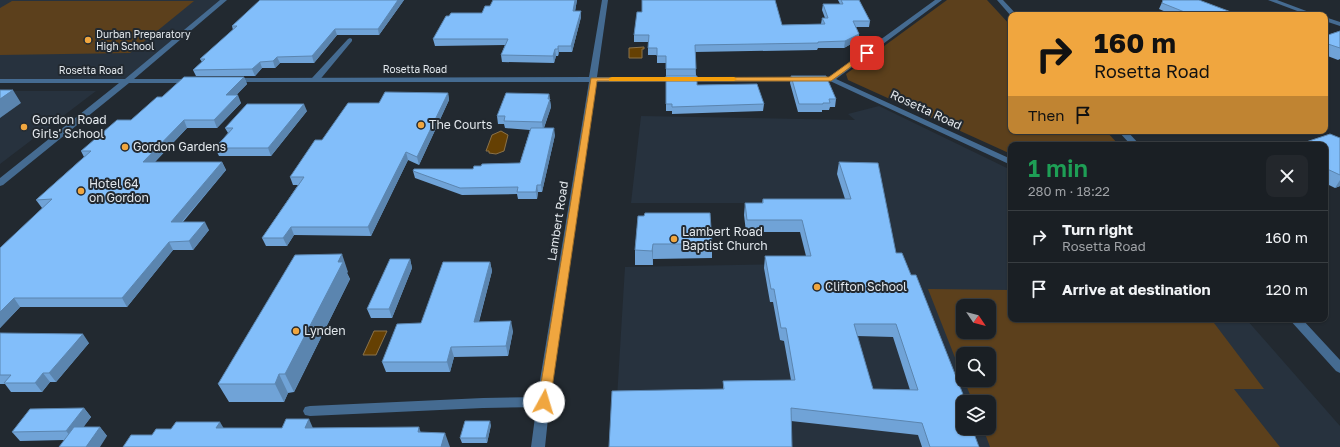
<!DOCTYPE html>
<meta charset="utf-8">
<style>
body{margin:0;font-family:"Golos Text",sans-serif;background:#23272c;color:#f1f3f6;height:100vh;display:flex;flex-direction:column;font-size:15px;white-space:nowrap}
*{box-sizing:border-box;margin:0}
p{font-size:13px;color:#9fa2a6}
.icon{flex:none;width:22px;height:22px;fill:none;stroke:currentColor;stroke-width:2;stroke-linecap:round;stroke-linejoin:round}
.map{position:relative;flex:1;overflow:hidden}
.side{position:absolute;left:1008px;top:142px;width:320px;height:180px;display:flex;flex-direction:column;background:#1a1f24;border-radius:8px;box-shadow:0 1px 3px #0004,0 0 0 1px #383d41}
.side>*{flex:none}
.banner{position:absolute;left:1008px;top:12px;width:320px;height:122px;border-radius:8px;box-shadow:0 1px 3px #0004,0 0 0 1px #383d41;background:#f0a63f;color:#111;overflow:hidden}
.needle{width:26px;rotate:125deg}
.tools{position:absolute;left:956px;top:299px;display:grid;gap:8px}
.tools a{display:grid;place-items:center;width:40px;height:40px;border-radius:8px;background:#1a1f24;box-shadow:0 1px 3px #0004,0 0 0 1px #383d41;font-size:20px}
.pin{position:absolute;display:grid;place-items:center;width:34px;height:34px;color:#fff;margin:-17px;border-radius:8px;box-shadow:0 2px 6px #0006}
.me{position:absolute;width:44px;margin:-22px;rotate:6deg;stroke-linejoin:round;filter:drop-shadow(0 0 3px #0008)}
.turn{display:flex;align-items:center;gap:14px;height:84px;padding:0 20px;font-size:18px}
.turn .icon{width:52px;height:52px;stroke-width:2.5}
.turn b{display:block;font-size:28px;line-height:34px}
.then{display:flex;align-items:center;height:38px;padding:0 20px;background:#0003;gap:8px;font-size:15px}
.round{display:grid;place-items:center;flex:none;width:42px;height:42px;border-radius:8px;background:#23272c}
.overview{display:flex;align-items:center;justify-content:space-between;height:68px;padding:0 20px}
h1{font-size:24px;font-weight:600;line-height:30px;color:#1e9e55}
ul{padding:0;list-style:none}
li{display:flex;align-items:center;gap:12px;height:52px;padding:0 20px;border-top:1px solid #383d41}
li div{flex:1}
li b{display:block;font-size:15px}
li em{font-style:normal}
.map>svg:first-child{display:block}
.built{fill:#27323e;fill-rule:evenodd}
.green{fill:#5c401c;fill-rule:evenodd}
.water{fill:#654003;stroke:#8b7249}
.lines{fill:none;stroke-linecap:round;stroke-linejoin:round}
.service{fill:#456b91;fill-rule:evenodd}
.minor{fill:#456b91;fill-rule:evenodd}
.tertiary{fill:#456b91;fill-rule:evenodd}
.wall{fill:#70a3d7;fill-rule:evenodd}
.shaded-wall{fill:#5b85af}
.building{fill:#82befa;stroke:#5b85af;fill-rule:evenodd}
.route{fill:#f0a63f;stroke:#9c6c29}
.slow{fill:#f59e0b}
.poi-dot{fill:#f0a63f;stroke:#222930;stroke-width:1.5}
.labels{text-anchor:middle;stroke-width:4;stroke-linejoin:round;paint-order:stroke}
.far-poi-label{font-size:10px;fill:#e3e8ed;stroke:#222930;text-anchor:start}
.far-street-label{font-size:10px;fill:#e3e8ed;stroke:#222930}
.street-label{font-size:12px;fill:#e3e8ed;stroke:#222930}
.poi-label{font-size:12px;fill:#e3e8ed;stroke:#222930;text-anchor:start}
</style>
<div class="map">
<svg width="1340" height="447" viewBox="0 0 1340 447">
<rect width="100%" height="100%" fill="#222930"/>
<path class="built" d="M0 0H224L127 81H0Z
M0 91H96L0 164Z
M879 106 1011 170V319H1246L1340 426V447H614L625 267 844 263 829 203H631L641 116 855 120 848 114ZM963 306H989V332H963ZM963 354H989V380H963ZM963 402H989V428H963Z"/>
<path class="green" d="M947 0H987L1011 26V131H1106L1119 145H1011V154L848 80 846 74 850 71Z
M12 1H194L130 53 0 55V8Z
M928 289 1011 290V319H1211L1264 389H1234L1280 447H990L983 428H989V402H973L964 380H989V354H963V378ZM963 306H989V332H963Z"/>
<path class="water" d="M644 47V49H642V58H629V48Z
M501 131 508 135 504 151 496 154 489 153V151H486L492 135Z
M374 331H387L376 355H363Z"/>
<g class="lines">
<path class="service" d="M350 38 352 39V41L318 82H312V78L348 39Z
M544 397 549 398 551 402 549 406 544 407 483 408 310 416 305 415 303 411 305 407 310 406 483 398Z"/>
<path class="minor" d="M220 0H227L134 79H194L198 81 197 83H129L3 185 0 186V178L119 83H0V79H125Z
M602 0H608L597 77H829L935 0H942L836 79 1011 159V165L830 81 596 82 552 380 545 447H531L540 380 589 82H232L228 80 232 78 589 77Z
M1268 0H1277L1317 15H1308Z
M1325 17 1340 22V26L1325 21Z"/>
<path class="tertiary" d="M997 0H1003L1017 15 1011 16Z
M1118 131H1127L1140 145H1131Z
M1289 319H1302L1340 360V373L1336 371Z"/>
</g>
<path class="wall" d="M404 0 379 35H337L314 63H280L275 68H262L255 76H196L193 70 202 62 200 59 233 30 232 26Z
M577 0 575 11 581 17 572 52H559L558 56H556L554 63 502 62 501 55 505 45 435 46 433 39 482 13 490 6Z
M838 0H859L870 21 869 27H856L859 34 858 40 844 48H818L817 50 695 52 696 76H666V63H657V55H648V42H634V35L782 25 821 24 822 18H825L822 10 823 4H840Z
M1163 0 1239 15H1173L1159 9Z
M1340 31V59L1338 60 1325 55V36Z
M666 76 764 104 763 111 672 114V111H666Z
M791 76 836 99 835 107H830L829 110H822V112H798L790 83Z
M244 77 247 84 236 95 241 103 217 128H187L155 162H222L226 170 183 222 209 230 193 250H173L127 307H20L0 328V248L43 208H42L36 200 84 157 81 151 131 120 162 97Z
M448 93 449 100 419 165 408 160 371 236 294 235 287 246H266L262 238 298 185H293L290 177 322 140 379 103Z
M549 94 551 107 544 128 555 135 542 192H538L537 199H518L517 194 462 195 415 178 413 171 473 169 481 166 520 163 530 130 505 128 504 124H498L497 116Z
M307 111 271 156H219L215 148 228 133 225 128Z
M1340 138V186L1335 188 1325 183V145Z
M839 162 896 253 963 428 979 447H922L918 435 791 421 723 389V381L791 380 784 341 780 340 773 302H770L764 268 765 256H806L800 232H746L744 215 745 203H762L763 199H845L837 174ZM857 336 893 337 910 390 873 389Z
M638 216 712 244V258L653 259V265H635V250Z
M410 259 412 268 392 318H371L367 309Z
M490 262 492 271 479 322 513 331 508 356 454 357 450 372H386L382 362 421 323Z
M348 272 347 273 350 279 294 392 288 393 284 402H229L218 384Z
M0 333 89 343 56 382H50L42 392H11L5 384H0Z
M84 408 91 417 83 427H100L107 436 64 440 20 441 12 432Z
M491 425 487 443H462L460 438Z"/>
<path class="shaded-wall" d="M398 0H404L379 35 378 29Z
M575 0H577L574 17 573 11Z
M581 11V17L572 52 571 46Z
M335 29 337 35 314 63 312 56Z
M859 34 858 40 844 48 845 41Z
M558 46 559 52 558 56Z
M555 49 556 56 554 63 553 56Z
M277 57 280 63 275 68 273 61Z
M260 62 262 68 255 76 252 69Z
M244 77 247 84 229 103 226 95Z
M13 90 21 103 0 118V99Z
M448 93 449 100 419 165 417 157Z
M549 94 551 107 543 130 542 122Z
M238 95 241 103 217 128 214 120Z
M304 104 307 111 271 156 268 148Z
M184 120 187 128 147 170 143 162Z
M554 128 555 135 542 192 541 185Z
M406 152 408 160 371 236 368 227Z
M222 162 226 170 175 230 171 222Z
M1340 180V186L1335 188Z
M537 185 538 192 537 199 536 192Z
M205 222 209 230 193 250 189 241Z
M291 227 294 235 287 246 283 238Z
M169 242 173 250 127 307 122 298Z
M653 244V265L652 251Z
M342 254 348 272 347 273 350 279 294 392 285 374Z
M410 259 412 268 392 318 389 309Z
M490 262 492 271 476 332 474 322Z
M14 298 20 307 0 328V312Z
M511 321 513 331 508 356 506 346Z
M83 334 89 343 56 382 49 373Z
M451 347 454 357 450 372 447 362Z
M43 373 50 382 42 392 35 383Z
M279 374 288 393 284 402 275 384Z
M84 408 91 417 74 440 66 431Z
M309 419 316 435 305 428Z
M490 421 491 425 487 443 486 438Z
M220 422 229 437 216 428Z
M100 427 107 436 100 447H86Z
M419 427 424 442 418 432Z
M445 433 450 447H441Z"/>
<path class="building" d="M260 0H398L378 29H335L312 56 277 57 273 61 260 62 252 69 193 70 205 59H200L237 26H232Z
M493 0H575L573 11H581L571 46H558V49H555L553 56 501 55 508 39H433L446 16H449L451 13H482L485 6H490Z
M642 0H775L782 25 825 24 822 18H828L823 4H843L841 0H859L870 21H853L859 34 845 41 818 42V43L695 45 696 69H666V56H657V48H648L649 35H634L637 12H642Z
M1163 0H1199L1239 15H1192L1162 3Z
M1340 31V48L1325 43V36Z
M666 76H697V85L757 84 764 104 672 107V104H666Z
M791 76H826L836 99H829L830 103H823V104H799Z
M184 77H244L226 95H238L214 120H184L143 162H222L171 222H205L189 241 169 242 122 298H14L0 312V248L52 199 36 200 91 151H81L117 120H131L157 97H162Z
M0 90H13L0 99Z
M385 92 448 93 417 157 406 152 368 227H291L283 238H262L304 177H290L315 140H322L348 103H379Z
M506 93 549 94 548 99H550L542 122 504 121 505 116H497Z
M247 104H304L268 148H215L233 128H225Z
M531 128H554L541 185H537L536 192H517L518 187 460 188 413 171 414 169H473L474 166H481L482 164 520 163Z
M1330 134 1340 138V175L1325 168V145H1297Z
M839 162 878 163 896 253H902L911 275H916L966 402H963V428H972L979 447H930L922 423 791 408 792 447H609L612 391 724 389 723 381 795 380 786 328H781L774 289H771L765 256H811L802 220H747L745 203H763V199H851ZM854 324H896L918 390 873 389Z
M645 213H710L712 244H653L652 251 635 250 638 216H644Z
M342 254 338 262H343L285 374H279L275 384H218L295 255Z
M390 259H410L389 309H367Z
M443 262H490L474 322 511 321 506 346 451 347 447 362H382L397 324 421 323Z
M0 333 83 334 49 373H43L35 383H4L11 375H0Z
M84 408 66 431 12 432 30 409Z
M286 419H309L305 428 419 427 418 432 445 433 441 447H123L131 435H152L156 429H171L176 422H220L216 428H282Z
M465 421H490L486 438H460Z
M74 427H100L86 447H59Z"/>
<path class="route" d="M865 51 870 53 831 81H597L550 402 548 406 544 407 540 406 538 402 591 78 829 77Z"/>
<path class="slow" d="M612 77H734L737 79 734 81H609V78Z"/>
<g class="poi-dot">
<circle cx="88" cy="40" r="4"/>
<circle cx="421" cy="125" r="4"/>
<circle cx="24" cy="127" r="4"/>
<circle cx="125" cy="147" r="4"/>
<circle cx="81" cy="191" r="4"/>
<circle cx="674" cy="239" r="4"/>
<circle cx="817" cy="287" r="4"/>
<circle cx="296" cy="331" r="4"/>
</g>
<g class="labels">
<g class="far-poi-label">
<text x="96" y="38">Durban Preparatory<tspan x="96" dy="12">High School</tspan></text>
</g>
<g class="far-street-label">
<text x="415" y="73">Rosetta Road</text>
<text x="91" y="74">Rosetta Road</text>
</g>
<g class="street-label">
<text transform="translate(926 110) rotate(25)" y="4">Rosetta Road</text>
<text transform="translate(558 221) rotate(-81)" y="4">Lambert Road</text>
</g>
<g class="poi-label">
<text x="32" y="124">Gordon Road<tspan x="32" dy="14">Girls' School</tspan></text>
<text x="429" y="129">The Courts</text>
<text x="133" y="151">Gordon Gardens</text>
<text x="89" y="188">Hotel 64<tspan x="89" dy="14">on Gordon</tspan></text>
<text x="682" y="236">Lambert Road<tspan x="682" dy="14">Baptist Church</tspan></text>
<text x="825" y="291">Clifton School</text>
<text x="304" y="335">Lynden</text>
</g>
</g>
</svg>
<div class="tools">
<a><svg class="needle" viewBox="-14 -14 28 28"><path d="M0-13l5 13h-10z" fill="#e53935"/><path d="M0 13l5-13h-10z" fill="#9fa2a6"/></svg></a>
<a><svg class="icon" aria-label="search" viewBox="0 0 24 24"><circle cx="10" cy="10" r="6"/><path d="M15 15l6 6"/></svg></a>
<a><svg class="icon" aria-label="layers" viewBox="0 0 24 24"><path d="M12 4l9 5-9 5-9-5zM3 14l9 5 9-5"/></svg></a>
</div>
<div class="pin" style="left:867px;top:53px;background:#d93025"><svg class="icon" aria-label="arrive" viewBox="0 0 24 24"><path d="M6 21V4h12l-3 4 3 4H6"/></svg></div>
<svg class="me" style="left:544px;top:402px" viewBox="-20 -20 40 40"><circle r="19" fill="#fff"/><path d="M0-13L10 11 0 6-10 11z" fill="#f0a63f"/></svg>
<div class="banner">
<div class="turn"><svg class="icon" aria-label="right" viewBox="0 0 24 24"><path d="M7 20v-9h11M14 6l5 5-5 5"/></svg><div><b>160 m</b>Rosetta Road</div></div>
<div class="then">Then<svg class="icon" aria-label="arrive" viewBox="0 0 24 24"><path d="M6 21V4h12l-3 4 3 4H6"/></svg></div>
</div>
<section class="side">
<div class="overview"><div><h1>1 min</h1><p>280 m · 18:22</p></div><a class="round"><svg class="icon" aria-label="close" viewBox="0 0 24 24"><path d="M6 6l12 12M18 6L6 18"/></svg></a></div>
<ul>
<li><svg class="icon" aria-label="right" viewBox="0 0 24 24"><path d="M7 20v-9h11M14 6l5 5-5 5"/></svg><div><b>Turn right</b><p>Rosetta Road</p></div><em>160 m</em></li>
<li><svg class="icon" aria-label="arrive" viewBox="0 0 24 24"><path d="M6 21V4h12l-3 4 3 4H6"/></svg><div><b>Arrive at destination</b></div><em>120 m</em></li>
</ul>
</section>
</div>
